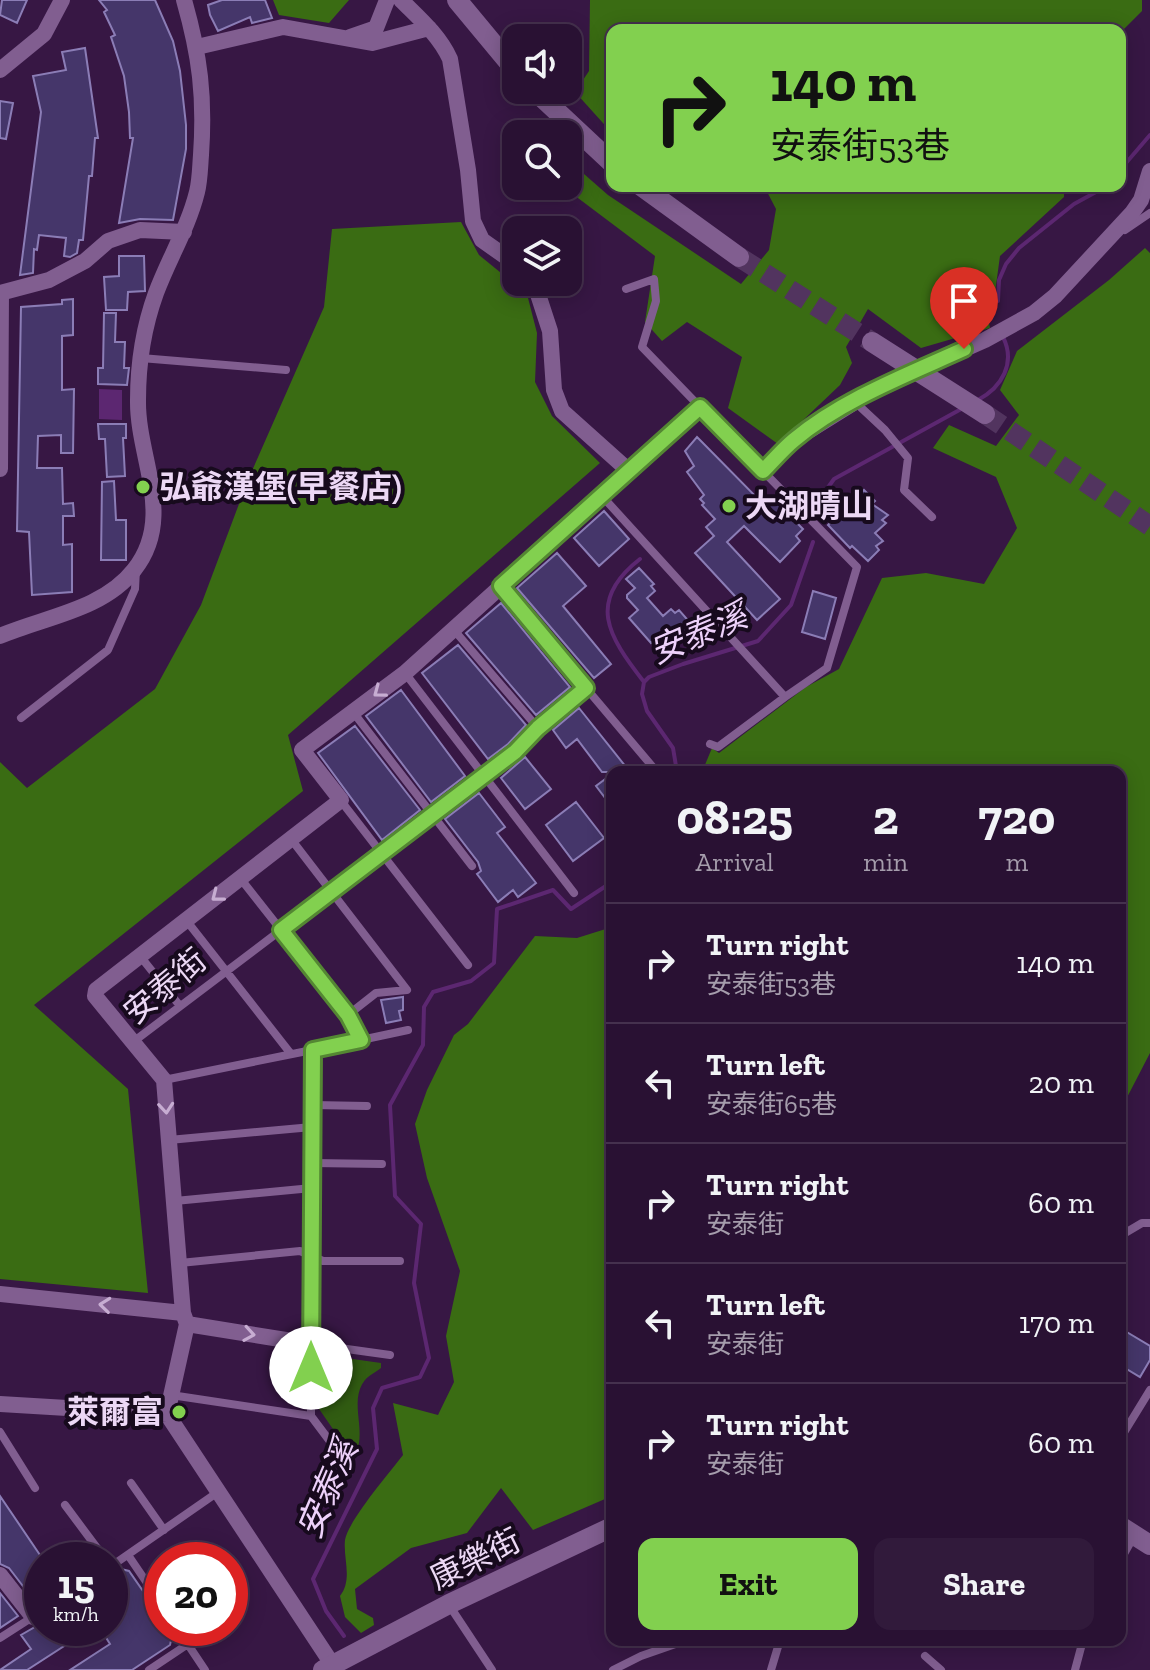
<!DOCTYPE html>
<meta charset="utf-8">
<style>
body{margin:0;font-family:"Zilla Slab","Noto Sans TC",serif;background:#311a3b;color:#f1f3f6;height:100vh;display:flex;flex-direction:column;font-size:30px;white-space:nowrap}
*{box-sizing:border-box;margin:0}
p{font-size:26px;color:#a59dac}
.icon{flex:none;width:44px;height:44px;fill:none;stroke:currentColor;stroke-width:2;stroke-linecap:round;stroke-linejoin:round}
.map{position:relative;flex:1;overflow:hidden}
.details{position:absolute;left:606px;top:766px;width:520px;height:880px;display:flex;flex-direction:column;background:#291133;border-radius:16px;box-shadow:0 4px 20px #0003,0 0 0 2px #45314e}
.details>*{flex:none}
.guide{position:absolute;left:606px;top:24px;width:520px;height:168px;border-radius:16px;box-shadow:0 4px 20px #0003,0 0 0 2px #45314e;background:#82d04f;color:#111;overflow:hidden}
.buttons{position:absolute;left:502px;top:24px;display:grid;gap:16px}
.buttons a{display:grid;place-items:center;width:80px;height:80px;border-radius:16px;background:#291133;box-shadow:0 4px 20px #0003,0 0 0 2px #45314e;font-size:40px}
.speed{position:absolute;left:24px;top:1542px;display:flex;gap:16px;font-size:40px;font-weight:700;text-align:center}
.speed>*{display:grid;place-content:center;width:104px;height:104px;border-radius:50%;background:#291133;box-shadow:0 4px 20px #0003,0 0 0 2px #45314e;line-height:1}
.speed small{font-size:20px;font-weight:400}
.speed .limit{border:12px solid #d22;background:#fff;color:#111}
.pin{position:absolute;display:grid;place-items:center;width:68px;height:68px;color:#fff;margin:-82px -34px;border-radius:50% 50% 50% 0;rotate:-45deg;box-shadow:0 0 8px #0007}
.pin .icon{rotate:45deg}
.me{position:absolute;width:88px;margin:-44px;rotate:0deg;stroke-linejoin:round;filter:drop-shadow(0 0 6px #0008)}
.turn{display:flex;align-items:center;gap:28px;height:168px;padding:0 32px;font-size:36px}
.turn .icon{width:104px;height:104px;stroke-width:2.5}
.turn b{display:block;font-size:56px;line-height:68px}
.eta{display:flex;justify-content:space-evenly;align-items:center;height:136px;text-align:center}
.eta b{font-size:48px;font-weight:800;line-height:56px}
.action{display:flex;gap:16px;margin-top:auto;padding:16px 32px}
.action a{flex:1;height:92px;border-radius:16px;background:#82d04f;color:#111;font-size:32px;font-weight:800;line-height:92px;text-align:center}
.action a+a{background:#311a3b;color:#f1f3f6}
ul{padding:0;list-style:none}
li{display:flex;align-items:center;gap:24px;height:120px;padding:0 32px;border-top:2px solid #45314e}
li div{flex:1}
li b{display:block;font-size:30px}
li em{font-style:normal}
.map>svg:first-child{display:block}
.green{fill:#315c12}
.forest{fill:#3a6c13}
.water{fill:#5c2771}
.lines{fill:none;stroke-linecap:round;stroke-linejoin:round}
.stream{stroke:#5c2771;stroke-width:4}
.building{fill:#45366a;stroke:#8b7db6;stroke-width:2}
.tertiary-tunnel{stroke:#52345f;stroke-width:20;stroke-dasharray:20 10;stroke-linecap:butt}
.service{stroke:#815e90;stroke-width:8}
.minor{stroke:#815e90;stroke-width:16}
.tertiary{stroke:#815e90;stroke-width:20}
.oneway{stroke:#c7add2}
.route-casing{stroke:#548733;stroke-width:20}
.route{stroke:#82d04f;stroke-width:14}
.poi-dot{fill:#82d04f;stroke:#170a1d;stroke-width:3}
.labels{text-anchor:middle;stroke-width:8;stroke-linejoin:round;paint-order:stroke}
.poi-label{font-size:32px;font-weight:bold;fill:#ecd8f5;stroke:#170a1d;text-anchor:start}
.street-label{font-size:32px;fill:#ecd8f5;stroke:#170a1d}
.water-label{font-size:34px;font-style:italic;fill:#edd1fa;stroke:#170a1d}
</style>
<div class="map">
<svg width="1150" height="1670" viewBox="0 0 1150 1670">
<rect width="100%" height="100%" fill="#371744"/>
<path class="green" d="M317 1354 381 1363V1368C376 1372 368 1376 365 1380 347 1402 370 1435 353 1458L317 1406Z"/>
<path class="forest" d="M273 0H349L329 23 279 15Z
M590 0H1142V11L1120 33V30H612V133L575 92 589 71Z
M568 160 608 195 741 284 769 250 776 209 764 186H1064V197L1000 256 994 300 985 304 990 328 921 348 868 309 846 347 852 363 840 385 778 444 728 408 742 357 687 322 662 341 645 322 655 256 562 186H568Z
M461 222 479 255 527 294 537 333 535 382 552 416 600 463 288 735 303 791 34 1005 128 1089 148 1293 0 1279V762L27 788 155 689 201 605 248 480 324 307 332 229Z
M1145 248 1150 253V1053L1120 1111V772H702L712 748 719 753 806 687 839 669 882 578 926 573 984 584 1017 528 996 477 933 448 949 425 996 446 1019 415 1000 390 1017 351 1109 280Z
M612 927V1496L533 1530 501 1488 467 1533 411 1548 355 1589 357 1609 373 1618 374 1625 361 1633 345 1617 340 1596C353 1579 343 1559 345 1540 348 1521 390 1472 403 1455L393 1403 438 1415 454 1382 446 1336 460 1271 427 1178 415 1124 427 1090 454 1035 468 1024 535 936 577 938Z"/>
<path class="water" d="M99 389 122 390V420L99 419Z"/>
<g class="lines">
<path class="stream" d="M1120 170 1150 135
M998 301 999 280 1006 264 1019 248 1074 204 1107 186
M978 400C1002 387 1016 363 1003 337
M812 510 834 479 963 408
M640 559C586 601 608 636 644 682
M677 772 673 748 647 711 642 694 644 682 649 677 683 664 758 641 791 605 813 542
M344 1636 326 1611 313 1579 377 1449 373 1408 382 1388 420 1377 429 1358 414 1283 421 1224 395 1196 390 1105 423 1045 424 1007 433 992 471 981 494 963 497 909 553 890 571 909 612 882"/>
</g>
<path class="building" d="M2 0H27L17 23 0 15Z
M99 0H155L173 41 180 71 186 125V149L173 220 140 219 119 223 133 138H130L129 112 124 76 111 37 115 35 104 12 107 10Z
M222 0H265L272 18 252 23 250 17 218 31 210 15 208 5Z
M85 48 98 138H95L92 176H89L83 240H79L77 253 70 257 64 256 66 238 39 235 37 250 34 249 33 273 20 275 41 112 33 76 66 70 62 52Z
M0 101 13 103 6 139 0 138Z
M119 256H144L145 291 128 292 127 310H106L104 277 119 276Z
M73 299V335L62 336V390L74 389 73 453H61V435L38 436 37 468H62L63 504 73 503 74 516H63V545L72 544V592L32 595 29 532 17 531 21 307 62 304V300Z
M104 313H116L115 342H125L124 368H129L127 385 98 384V368H103Z
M98 424H126V438H123L125 476 107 477 105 439H99Z
M697 437 764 505 772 498 803 529 796 536 800 541 780 562 744 526 727 542 780 599 757 620 695 553 714 536 706 527 715 519 702 505 704 503 700 499 704 495 687 472 694 466 685 451Z
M114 481 116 520H126V560H101L102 482Z
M864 490 875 501 872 504 888 515 882 520 886 523 875 533 883 541 876 546 879 550 868 561 852 546 850 548 828 525 834 519 831 515 842 501 845 504 856 491 860 494Z
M604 511 629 539 599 566 574 538Z
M557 553 586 586 563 606 611 664 594 678 517 588Z
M639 568 654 584 651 586 655 591 647 598 663 616 671 609 675 613 679 610 692 625 679 636 673 629 664 636 662 633 651 643 629 618 638 610 627 598V595L635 588 626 579Z
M813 591 836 598 825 639 802 632Z
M501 603 570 687 536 715 466 633Z
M458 645 526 725 508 744 488 759 422 673Z
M401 690 465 776 431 802 366 716Z
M579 708 630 772H602L577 739 566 748 553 730Z
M355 726 420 810 382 840 318 753Z
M525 757 551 789 525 809 501 778Z
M612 774V807L596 786Z
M479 793 505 827 497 833 536 883 518 897 513 890 498 902 477 874 481 871 478 862 445 819Z
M576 802 604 838 573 861 546 825Z
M403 997V1010L399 1011 401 1020 386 1023 381 1000Z
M1120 1328 1150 1346V1360L1140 1377 1120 1365Z
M0 1496 42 1558V1585L29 1594 9 1568 0 1564Z
M121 1569 129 1571 152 1604 162 1621V1628H166L172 1636 170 1645 132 1670H70L110 1644 100 1628H110V1577Z
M0 1593 18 1616 0 1628Z
M42 1623V1628H92L27 1670H0L31 1649 21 1635Z"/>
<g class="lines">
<path class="tertiary-tunnel" d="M739 257 872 342
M985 414 1150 526"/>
<path class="service" d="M1125 230 1150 213
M626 289 654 279 656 301 642 347 700 407
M141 358 286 370
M855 402 885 430 908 458 904 490 932 517
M602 496 785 697
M454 630 538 728
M405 673 574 893
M586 688 657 772
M353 712 472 866
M21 718 108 650 135 589 136 569
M710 744 718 747 785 697 827 668 857 567 763 471
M341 801 468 965
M291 839 407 990 376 993 348 1015
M186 920 291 1054
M140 956 180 1006
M361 1040 408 1030
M133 1042 281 930 240 878
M164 1080 312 1050
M313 1105 367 1106
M169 1140 312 1127
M313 1163 382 1164
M175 1201 312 1188
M1120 1236 1142 1223H1150
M180 1263 300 1251 323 1261H400
M171 1395 311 1416
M0 1432 35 1488
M1120 1439 1150 1390
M350 1468 311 1416V1344L390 1355
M131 1483 164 1530
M65 1505 106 1560
M128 1555 162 1605
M1120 1561 1134 1536
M110 1567 218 1492
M449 1605 492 1670
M177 1628 205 1670
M0 1638 42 1611
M925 1656 941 1670
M149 1670 188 1644
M613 1670 641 1656 687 1640
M771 1670 780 1640
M1075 1670 1083 1640"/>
<path class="minor" d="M401 0C419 18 439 35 450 59L468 170 473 221 482 240 516 264
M350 37 376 28 387 0
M197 47 283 27 372 43 429 28
M0 70 44 34 62 0
M534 282 550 331 554 390 562 411 629 471
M0 293 49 280 85 261 108 241 140 230 184 232
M0 469 1 293
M0 636C44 617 103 610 134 570 176 517 137 458 138 400 138 365 144 326 156 293 169 258 188 228 197 192 200 180 200 167 201 155 205 97 200 56 184 0
M0 1294 183 1313
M187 1324 311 1344 313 1050 361 1040 348 1015 281 930 515 752 538 728 586 688 501 586
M0 1404 167 1414
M0 1575 33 1617
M336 1670 167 1414 187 1324 183 1313 164 1080 95 996 96 990 341 800 302 750 405 673 700 407 763 471 794 440 879 387 985 340 1034 313 1055 296 1132 213 1141 200 1150 171"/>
<path class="tertiary" d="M457 0 516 71
M534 90 612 163
M641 186 739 257
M872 342 985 414
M1120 1526 1150 1545
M323 1670 449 1604 612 1527"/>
</g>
<defs><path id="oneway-chevron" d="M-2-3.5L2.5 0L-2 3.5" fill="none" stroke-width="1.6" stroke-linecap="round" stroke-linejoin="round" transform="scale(2)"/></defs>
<g class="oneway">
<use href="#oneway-chevron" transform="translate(379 692) rotate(143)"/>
<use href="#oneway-chevron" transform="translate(217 896) rotate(142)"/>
<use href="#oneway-chevron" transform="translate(166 1108) rotate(85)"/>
<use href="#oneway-chevron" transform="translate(105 1305) rotate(-174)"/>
<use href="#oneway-chevron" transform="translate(249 1334) rotate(9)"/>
</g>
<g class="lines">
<g class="route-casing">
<path id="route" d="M311 1368 313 1050 361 1040 348 1015 281 930 515 752 538 728 586 688 501 586 700 407 763 471C773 461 783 449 794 440 841 400 909 374 964 349"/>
</g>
<use href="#route" class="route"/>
</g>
<g class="poi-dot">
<circle cx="143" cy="487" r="8"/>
<circle cx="729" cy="506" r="8"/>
<circle cx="179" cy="1412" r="8"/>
</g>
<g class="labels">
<g class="poi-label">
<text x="159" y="498">弘爺漢堡(早餐店)</text>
<text x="745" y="517">大湖晴山</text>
<text x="163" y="1423" text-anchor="end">萊爾富</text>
</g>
<g class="street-label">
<text transform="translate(165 986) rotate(-40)" y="11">安泰街</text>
<text transform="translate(475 1559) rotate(-26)" y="11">康樂街</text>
</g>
<g class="water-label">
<text transform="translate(698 633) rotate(-23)" y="12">安泰溪</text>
<text transform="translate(327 1489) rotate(-67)" y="12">安泰溪</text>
</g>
</g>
</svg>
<div class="buttons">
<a><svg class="icon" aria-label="sound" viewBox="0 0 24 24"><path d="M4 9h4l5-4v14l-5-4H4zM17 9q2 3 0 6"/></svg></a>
<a><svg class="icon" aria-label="search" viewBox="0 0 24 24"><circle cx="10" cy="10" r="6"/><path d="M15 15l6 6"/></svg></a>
<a><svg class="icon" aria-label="layers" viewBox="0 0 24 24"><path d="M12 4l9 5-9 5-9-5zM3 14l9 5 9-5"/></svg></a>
</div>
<div class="speed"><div>15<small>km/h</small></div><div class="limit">20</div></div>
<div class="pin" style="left:964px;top:349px;background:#d93025"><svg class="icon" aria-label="arrive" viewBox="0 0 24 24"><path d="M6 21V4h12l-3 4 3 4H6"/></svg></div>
<svg class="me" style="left:311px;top:1368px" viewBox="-20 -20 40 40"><circle r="19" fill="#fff"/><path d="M0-13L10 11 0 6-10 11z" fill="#82d04f"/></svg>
<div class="guide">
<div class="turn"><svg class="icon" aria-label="right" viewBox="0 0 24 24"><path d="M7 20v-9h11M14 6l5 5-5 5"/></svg><div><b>140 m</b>安泰街53巷</div></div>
</div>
<section class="details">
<div class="eta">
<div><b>08:25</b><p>Arrival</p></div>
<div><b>2</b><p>min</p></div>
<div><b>720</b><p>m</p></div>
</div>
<ul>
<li><svg class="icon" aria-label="right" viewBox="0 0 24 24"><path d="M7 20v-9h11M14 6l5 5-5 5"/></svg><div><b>Turn right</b><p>安泰街53巷</p></div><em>140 m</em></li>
<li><svg class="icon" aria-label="left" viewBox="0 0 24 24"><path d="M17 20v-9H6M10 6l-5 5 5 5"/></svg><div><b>Turn left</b><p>安泰街65巷</p></div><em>20 m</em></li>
<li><svg class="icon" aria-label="right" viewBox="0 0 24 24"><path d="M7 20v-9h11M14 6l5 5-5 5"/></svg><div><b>Turn right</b><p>安泰街</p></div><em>60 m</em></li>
<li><svg class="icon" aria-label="left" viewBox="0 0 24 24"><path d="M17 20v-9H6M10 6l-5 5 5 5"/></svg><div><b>Turn left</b><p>安泰街</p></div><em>170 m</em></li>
<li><svg class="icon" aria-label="right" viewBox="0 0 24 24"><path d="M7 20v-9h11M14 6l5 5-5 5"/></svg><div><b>Turn right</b><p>安泰街</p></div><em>60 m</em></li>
</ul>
<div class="action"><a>Exit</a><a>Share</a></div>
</section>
</div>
